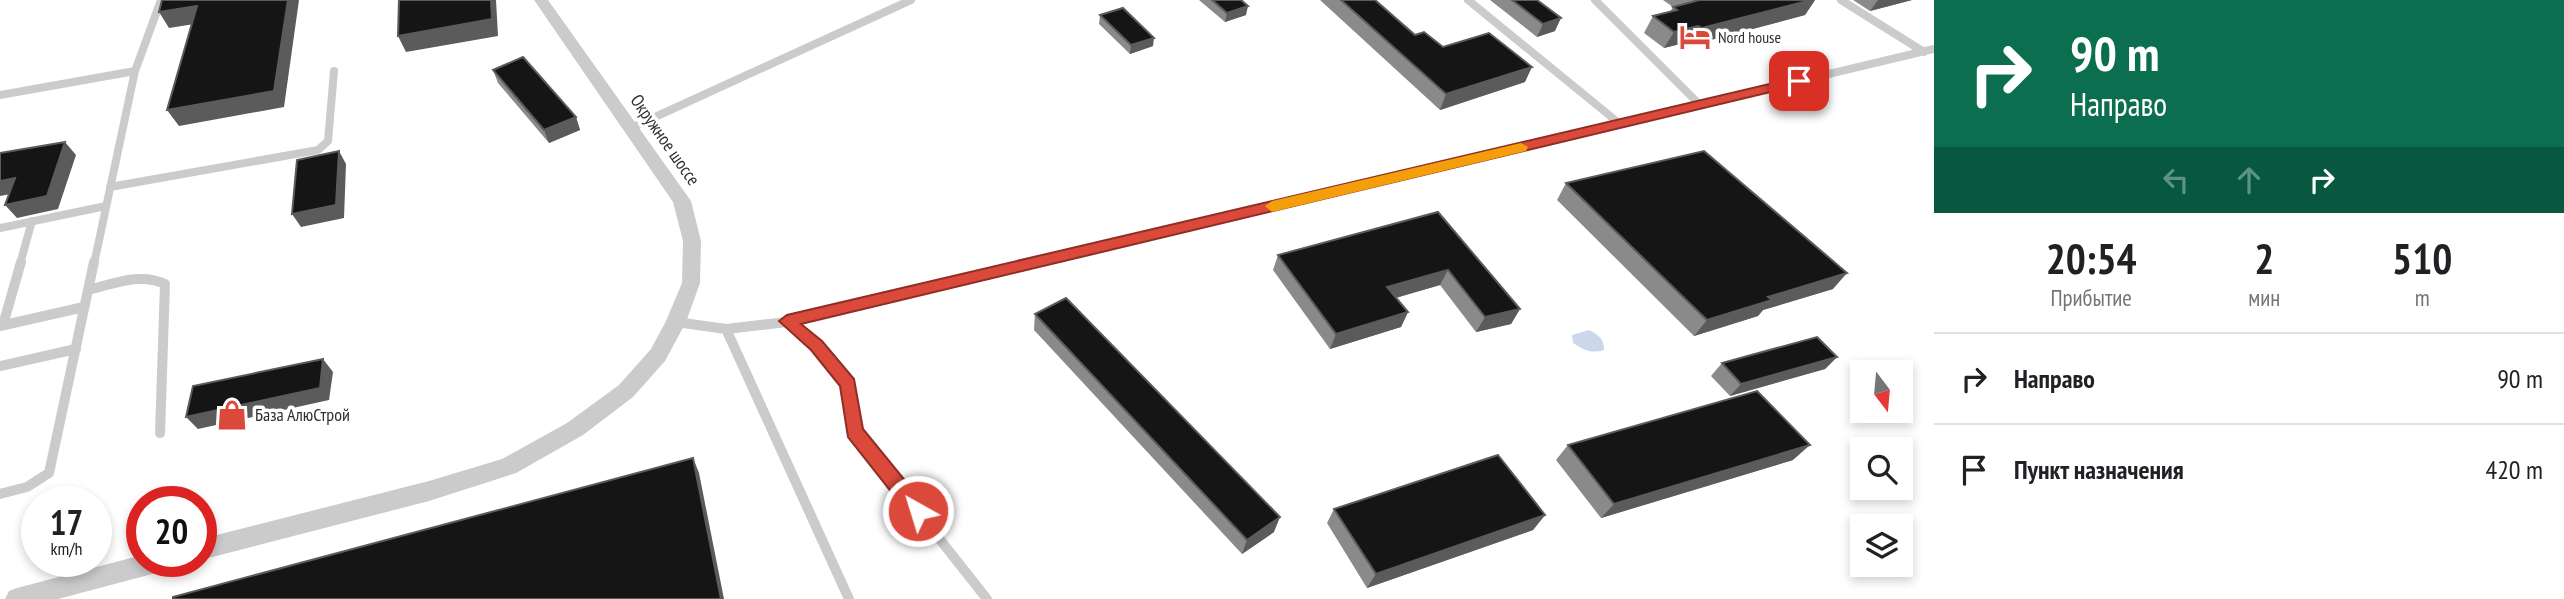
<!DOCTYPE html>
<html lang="ru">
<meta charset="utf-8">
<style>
body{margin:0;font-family:"PT Sans Narrow",sans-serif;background:#f6f6f6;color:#202124;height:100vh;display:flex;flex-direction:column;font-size:26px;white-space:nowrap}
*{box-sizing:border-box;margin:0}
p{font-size:23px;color:#757577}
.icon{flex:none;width:38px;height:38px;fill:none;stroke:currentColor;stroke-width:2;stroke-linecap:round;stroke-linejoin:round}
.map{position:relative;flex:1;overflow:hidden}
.panel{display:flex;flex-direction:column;background:#fff;width:630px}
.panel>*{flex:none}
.top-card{background:#0b6e4f;color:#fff;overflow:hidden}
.needle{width:46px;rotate:164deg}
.fabs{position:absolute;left:1850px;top:360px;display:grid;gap:14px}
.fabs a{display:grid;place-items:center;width:63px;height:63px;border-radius:0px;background:#fff;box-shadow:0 4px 10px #0003;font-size:35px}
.speed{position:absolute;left:21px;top:486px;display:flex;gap:14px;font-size:35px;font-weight:700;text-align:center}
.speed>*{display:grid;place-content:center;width:91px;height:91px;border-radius:50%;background:#fff;box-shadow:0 4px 10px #0003;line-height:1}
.speed small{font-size:18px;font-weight:400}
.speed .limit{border:10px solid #d22;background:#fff;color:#111}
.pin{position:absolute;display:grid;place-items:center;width:60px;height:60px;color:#fff;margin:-30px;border-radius:14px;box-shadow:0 4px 10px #0006}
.me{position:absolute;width:77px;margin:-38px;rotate:321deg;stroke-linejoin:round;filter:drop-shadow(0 0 5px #0008)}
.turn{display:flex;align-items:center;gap:24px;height:147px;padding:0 21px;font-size:32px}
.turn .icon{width:91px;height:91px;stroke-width:2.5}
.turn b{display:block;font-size:49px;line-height:60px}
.lanes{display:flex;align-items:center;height:66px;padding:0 21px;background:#0003;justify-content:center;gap:35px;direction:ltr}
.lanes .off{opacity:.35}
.eta{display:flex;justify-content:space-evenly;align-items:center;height:119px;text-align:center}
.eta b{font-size:42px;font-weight:600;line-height:49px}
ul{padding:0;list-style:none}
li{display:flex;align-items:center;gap:21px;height:91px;padding:0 21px;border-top:2px solid #e0e0e0}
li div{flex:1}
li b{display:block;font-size:26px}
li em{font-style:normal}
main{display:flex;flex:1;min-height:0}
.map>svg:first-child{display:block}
.water{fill:#cad8ea}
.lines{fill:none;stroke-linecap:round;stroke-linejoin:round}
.lane-far1{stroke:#cbcbcb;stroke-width:8}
.lane{stroke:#cbcbcb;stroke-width:10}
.street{fill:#cbcbcb;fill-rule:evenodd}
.wall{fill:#8a8a8a}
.shaded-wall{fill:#5b5b5b}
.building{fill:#151515;stroke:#5b5b5b;stroke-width:2}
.route{fill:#db493a;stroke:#8e2f26;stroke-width:2}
.slow{fill:#f59e0b}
.labels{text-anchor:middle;stroke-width:7;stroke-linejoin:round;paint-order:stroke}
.far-poi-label{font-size:16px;fill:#2e2e2e;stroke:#fff;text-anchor:start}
.street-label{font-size:18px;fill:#2e2e2e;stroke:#fff}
.poi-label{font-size:18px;fill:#2e2e2e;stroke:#fff;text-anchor:start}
</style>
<main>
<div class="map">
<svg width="1934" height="599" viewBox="0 0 1934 599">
<rect width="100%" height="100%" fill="#fff"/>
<path class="water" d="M1589 330C1599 335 1604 339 1604 350 1591 354 1584 350 1573 343L1572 335Z"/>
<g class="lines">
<path class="lane-far1" d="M1468 0 1620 124
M1595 0 1700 105
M1841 0 1924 52
M135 71 161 0
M0 95 135 71 94 264
M631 128 911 0
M110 187 318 150 328 141 334 71
M0 228 106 206
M20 264 32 221
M1032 264 1934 49"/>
<path class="lane" d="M88 290C113 284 141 272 165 284L160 433
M676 322 726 329 787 322 1039 262
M787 322 816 346 848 384 854 431 987 599
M3 325 21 262
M0 326 84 307
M726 329 849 599
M0 366 76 349
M0 494 27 487 49 473 94 262"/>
<path class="street" d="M534 0H548L691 201 701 241 700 283 686 322 665 361 633 397 583 435 516 473 429 501 201 560V539L429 481 502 459 567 423 619 385 651 349 666 321 682 283 683 241 673 202Z
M142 555V562H168L164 570 156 573 58 599H5L9 591 17 588Z"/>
</g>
<path class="wall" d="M1199 0H1241L1246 15 1225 22Z
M1320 0H1375L1415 35 1525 82 1440 110Z
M1490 0H1537L1555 31 1537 37Z
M1663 0H1815L1805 15 1692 45 1688 42 1664 48 1644 33 1653 16 1670 12 1673 7Z
M1853 0H1912L1870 11Z
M1100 15 1153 46 1130 54 1099 24Z
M493 70 576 117 580 130 549 143 498 83Z
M1566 183 1833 289 1763 310 1758 316 1694 336 1557 200Z
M1438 212 1520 309 1511 324 1476 332 1440 285 1396 298 1408 312 1401 327 1330 349 1273 270 1278 255Z
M1035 314 1274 532 1242 554 1034 330Z
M1837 357 1825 369 1730 396 1711 376 1722 363Z
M1568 445 1793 460 1601 518 1556 460Z
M1334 509 1545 515 1533 530 1367 588 1327 523Z"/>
<path class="shaded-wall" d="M288 0H299L284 107 179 126 167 110Z
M491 0H496L498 36 406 52 398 36Z
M1811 0H1815L1805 15 1692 45 1702 28Z
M1878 0H1912L1870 11Z
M197 6 207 22 169 28 159 12Z
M1248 6 1246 15 1225 22 1227 13Z
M1561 18 1555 31 1537 37 1543 24Z
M1698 26 1688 42 1664 48 1674 32Z
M1154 38 1153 46 1130 54 1131 45Z
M1532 67 1525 82 1440 110 1446 94Z
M576 117 580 130 549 143 544 130Z
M65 142 76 155 58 209 17 218 5 205Z
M339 151 346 164 344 218 301 227 292 214Z
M15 178 27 191 0 196V181Z
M1448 270 1440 285 1381 302 1387 287Z
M1847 273 1833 289 1763 310 1758 316 1694 336 1707 320 1768 297Z
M1520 309 1511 324 1476 332 1485 317Z
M1408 312 1401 327 1330 349 1336 334Z
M1837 357 1825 369 1730 396 1741 384Z
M323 359 333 372 329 400 198 429 186 417Z
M1810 445 1793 460 1601 518 1614 504Z
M693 458 699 473 724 599H721Z
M1545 515 1533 530 1367 588 1376 574Z
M1280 517 1274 532 1242 554 1247 540Z"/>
<path class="building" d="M162 0H288L274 91 167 110 197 6 159 12Z
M399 0H491L492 19 398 36Z
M1212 0H1241L1248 6 1227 13Z
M1341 0H1375L1415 35 1424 32 1443 47 1489 33 1532 67 1446 94Z
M1512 0H1537L1561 18 1543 24Z
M1694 0H1811L1702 28 1698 26 1674 32 1653 16 1677 10 1673 7 1696 1Z
M1123 8 1154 38 1131 45 1100 15Z
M523 57 576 117 544 130 493 70Z
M65 142 47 196 5 205 15 178 0 181V153Z
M339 151 336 205 292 214 297 160Z
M1704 151 1847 273 1768 297 1772 300 1707 320 1566 183Z
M1438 212 1520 309 1485 317 1448 270 1387 287 1408 312 1336 334 1278 255Z
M1066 298 1280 517 1247 540 1035 314Z
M1817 337 1837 357 1741 384 1722 363Z
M323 359 320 388 186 417 193 386Z
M1757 391 1810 445 1614 504 1568 445Z
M1498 455 1545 515 1376 574 1334 509Z
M693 458 721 599H173V597Z"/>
<path class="route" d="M1799 77 1804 78V84L801 324 822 341 854 379 863 429 925 505 927 511 925 517 918 519 911 517 848 437 840 386 811 350 779 321 787 315Z"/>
<path class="slow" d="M1521 143 1528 147 1526 151 1272 212 1265 206 1272 201Z"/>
<defs>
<g id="hotel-bare" transform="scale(2.415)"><path d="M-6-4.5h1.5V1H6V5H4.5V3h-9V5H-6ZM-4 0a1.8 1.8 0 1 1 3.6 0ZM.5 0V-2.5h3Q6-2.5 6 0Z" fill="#db493a" stroke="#fff" stroke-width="2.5" paint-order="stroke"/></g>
<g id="shop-bare" transform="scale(2.415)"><path d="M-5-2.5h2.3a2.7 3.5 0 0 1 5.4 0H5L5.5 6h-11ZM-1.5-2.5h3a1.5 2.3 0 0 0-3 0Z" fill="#db493a" stroke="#fff" stroke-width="2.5" paint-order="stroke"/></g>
</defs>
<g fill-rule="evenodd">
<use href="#hotel-bare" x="1695" y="37"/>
<use href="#shop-bare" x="232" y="415"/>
</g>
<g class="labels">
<g class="far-poi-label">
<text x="1718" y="43">Nord house</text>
</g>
<g class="street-label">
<text transform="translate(665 140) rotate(55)" y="6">Окружное шоссе</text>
</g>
<g class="poi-label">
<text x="255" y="421">База АлюСтрой</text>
</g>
</g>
</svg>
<div class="fabs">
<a><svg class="needle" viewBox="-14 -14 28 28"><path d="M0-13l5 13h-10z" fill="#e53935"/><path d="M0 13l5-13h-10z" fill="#757577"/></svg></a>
<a><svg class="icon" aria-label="search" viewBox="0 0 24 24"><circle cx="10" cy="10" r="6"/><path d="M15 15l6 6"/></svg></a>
<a><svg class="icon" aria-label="layers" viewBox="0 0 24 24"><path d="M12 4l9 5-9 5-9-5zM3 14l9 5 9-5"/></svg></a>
</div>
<div class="speed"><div>17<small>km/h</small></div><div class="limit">20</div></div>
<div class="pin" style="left:1799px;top:81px;background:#d93025"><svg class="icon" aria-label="arrive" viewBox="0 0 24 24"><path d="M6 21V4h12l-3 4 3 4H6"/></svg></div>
<svg class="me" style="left:918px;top:511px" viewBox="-20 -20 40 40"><circle r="17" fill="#db493a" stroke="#fff" stroke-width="3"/><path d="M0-11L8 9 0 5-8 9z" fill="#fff"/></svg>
</div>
<section class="panel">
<div class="top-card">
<div class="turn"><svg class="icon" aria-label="right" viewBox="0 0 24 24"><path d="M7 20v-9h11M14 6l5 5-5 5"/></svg><div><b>90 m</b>Направо</div></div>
<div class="lanes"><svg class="icon off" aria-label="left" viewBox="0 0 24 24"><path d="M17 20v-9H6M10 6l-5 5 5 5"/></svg><svg class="icon off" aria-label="ahead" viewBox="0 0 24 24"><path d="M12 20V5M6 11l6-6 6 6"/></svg><svg class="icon" aria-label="right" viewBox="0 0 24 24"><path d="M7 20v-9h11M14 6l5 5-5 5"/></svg></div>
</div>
<div class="eta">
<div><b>20:54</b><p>Прибытие</p></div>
<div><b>2</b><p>мин</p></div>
<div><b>510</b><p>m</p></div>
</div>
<ul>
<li><svg class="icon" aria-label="right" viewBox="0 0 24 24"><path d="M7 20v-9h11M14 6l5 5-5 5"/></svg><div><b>Направо</b></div><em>90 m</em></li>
<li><svg class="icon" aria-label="arrive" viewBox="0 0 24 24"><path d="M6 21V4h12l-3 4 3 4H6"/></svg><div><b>Пункт назначения</b></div><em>420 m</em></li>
</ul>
</section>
</main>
